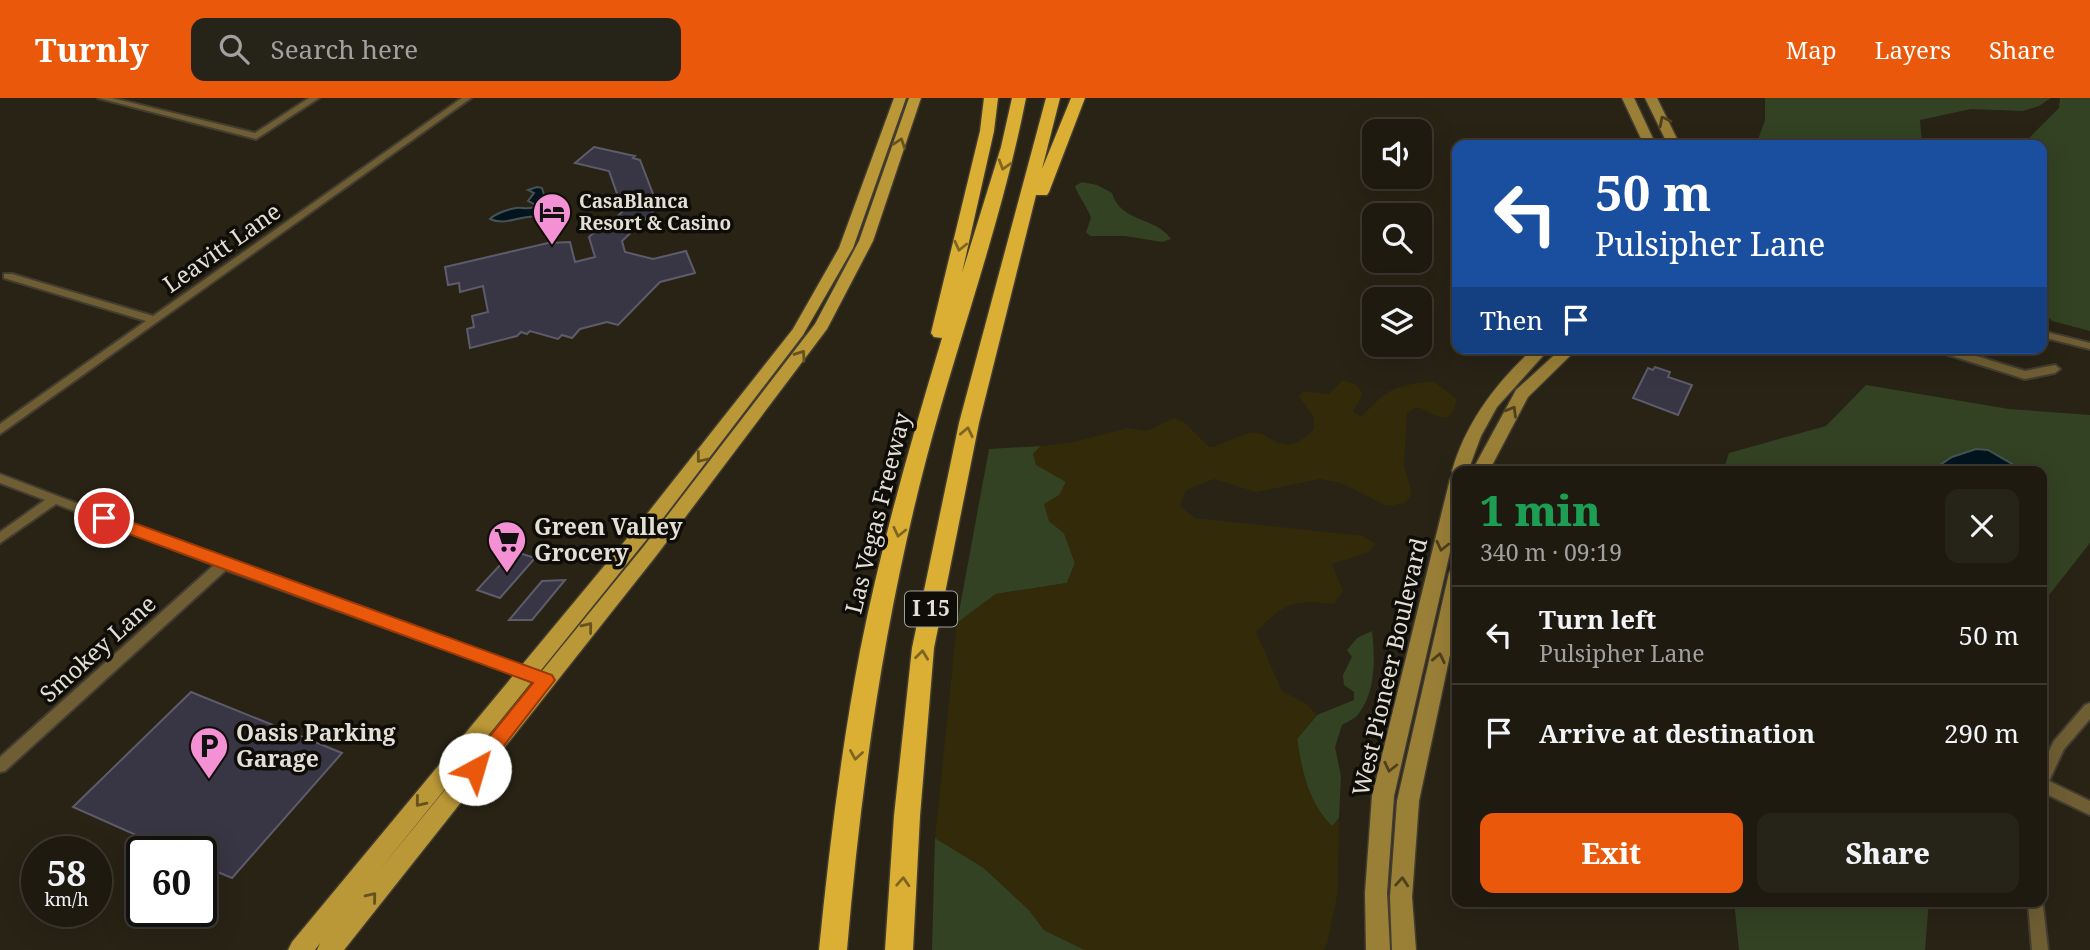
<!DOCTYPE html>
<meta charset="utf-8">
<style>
body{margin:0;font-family:"Noto Serif",serif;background:#262319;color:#f1f3f6;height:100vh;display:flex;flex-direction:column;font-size:26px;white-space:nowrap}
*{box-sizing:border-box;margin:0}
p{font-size:23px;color:#a1a19f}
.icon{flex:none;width:38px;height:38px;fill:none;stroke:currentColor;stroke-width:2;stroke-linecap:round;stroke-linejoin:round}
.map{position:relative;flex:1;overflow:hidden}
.sheet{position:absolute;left:1452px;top:368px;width:595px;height:441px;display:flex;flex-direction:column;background:#1e1a10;border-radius:14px;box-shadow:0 7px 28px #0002,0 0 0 2px #3c3830}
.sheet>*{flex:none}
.guide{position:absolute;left:1452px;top:42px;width:595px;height:214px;border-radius:14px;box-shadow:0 7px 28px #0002,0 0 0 2px #3c3830;background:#1a4fa0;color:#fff;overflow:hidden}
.fabs{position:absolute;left:1362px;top:21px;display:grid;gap:14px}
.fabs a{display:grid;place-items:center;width:70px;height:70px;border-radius:14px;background:#1e1a10;box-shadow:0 7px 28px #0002,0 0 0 2px #3c3830;font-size:35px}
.speed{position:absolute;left:21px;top:738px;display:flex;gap:14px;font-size:35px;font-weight:700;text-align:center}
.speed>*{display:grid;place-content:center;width:91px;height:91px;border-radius:50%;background:#1e1a10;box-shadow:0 7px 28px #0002,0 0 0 2px #3c3830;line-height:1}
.speed small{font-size:18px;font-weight:400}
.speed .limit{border:4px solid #111;border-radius:10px;background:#fff;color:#111}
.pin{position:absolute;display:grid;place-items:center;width:60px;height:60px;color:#fff;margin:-30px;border:4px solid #fff;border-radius:50%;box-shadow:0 2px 7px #0007}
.me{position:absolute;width:77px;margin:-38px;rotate:39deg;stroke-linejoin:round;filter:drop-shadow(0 0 5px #0008)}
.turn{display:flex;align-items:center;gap:24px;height:147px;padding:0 28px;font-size:32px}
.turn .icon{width:91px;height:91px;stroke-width:2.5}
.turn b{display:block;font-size:49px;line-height:60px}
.then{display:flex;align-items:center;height:66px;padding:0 28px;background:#0003;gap:14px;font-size:26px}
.round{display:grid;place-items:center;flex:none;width:74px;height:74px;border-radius:14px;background:#262319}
.headline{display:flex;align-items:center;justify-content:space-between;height:119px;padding:0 28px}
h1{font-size:42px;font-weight:800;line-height:52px;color:#1e9e55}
.action{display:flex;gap:14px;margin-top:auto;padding:14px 28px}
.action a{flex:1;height:80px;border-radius:14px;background:#ea580c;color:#fff;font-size:28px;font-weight:800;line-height:80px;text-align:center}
.action a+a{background:#262319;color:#f1f3f6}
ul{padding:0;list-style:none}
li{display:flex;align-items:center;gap:21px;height:98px;padding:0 28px;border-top:2px solid #3c3830}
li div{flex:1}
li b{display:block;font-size:26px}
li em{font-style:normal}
header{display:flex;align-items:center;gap:42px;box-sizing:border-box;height:98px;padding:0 35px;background:#ea580c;color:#fff}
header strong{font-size:33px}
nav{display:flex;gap:38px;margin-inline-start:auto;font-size:24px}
.search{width:490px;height:63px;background:#262319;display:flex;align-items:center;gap:18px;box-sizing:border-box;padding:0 24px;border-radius:14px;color:#a1a19f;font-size:26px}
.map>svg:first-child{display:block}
.green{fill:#334223}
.sand{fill:#332a09}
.water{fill:#02151e;stroke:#465255;stroke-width:2}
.building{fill:#383544;stroke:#5e5b6b;stroke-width:2}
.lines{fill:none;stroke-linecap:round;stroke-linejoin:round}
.street-casing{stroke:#423d30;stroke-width:4}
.secondary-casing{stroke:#423d30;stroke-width:3}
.primary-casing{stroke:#423d30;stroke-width:3}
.highway-casing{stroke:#423d30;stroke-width:3}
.street{fill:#6f5e34;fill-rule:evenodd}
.secondary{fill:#9a7f37;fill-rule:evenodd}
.primary{fill:#bb9837;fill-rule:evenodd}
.highway{fill:#daaf34;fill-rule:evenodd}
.oneway{stroke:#4e401d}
.oneway2{stroke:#65521f}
.oneway3{stroke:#7f6620}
.route{fill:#ea580c;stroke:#983908;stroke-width:2}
.labels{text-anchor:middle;stroke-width:7;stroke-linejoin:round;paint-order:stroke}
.far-poi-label{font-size:19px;font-weight:bold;fill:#e3dfd6;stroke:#0f0d07;text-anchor:start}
.shield{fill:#0f0d07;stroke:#a3a098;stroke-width:2}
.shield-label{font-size:21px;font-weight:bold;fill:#e3dfd6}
.street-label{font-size:23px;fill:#e3dfd6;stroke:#0f0d07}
.poi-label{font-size:23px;font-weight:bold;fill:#e3dfd6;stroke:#0f0d07;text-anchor:start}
</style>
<header>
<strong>Turnly</strong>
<div class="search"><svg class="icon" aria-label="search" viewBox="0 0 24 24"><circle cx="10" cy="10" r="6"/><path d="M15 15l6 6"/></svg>Search here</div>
<nav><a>Map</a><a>Layers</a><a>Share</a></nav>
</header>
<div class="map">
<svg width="2090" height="852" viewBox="0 0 2090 852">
<rect width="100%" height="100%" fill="#282315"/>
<path class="green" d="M1765 0H2051L2039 8 2023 13 1971 11 1920 22 1922 47H1756L1765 22Z
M2060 0H2090V233L2052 223 2042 211V47H2022L2059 10Z
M1082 84 1097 87 1112 95C1121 125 1155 118 1171 141L1162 144 1125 138H1090L1086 134 1091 120C1088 110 1077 96 1075 88Z
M1866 287 2009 311 2090 317V445L2042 506V373H1723L1729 355 1826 328Z
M1041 348 1033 356 1066 384 1049 423 1064 435 1075 465 1067 485 996 496 957 525 989 351Z
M1372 533C1375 559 1376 591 1360 614 1357 620 1348 623 1342 627L1335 649 1341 678 1339 720 1332 729C1308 704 1302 674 1297 641L1317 617 1354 602V594L1344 587 1343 577 1352 559 1347 552 1357 540Z
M935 740 984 770 1029 812 1044 832 1085 852H932Z
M1734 803H1929L1925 852H1739Z"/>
<path class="sand" d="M1343 282 1356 287 1363 296 1353 313 1361 319C1389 290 1393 288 1433 283L1457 301 1454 312 1447 320C1434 319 1428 312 1416 309L1407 315 1404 367 1412 396 1405 405 1387 408 1341 385 1320 381 1256 394 1214 381 1186 392 1180 408 1195 420 1363 438 1376 446 1369 454 1332 466 1343 493 1334 506C1292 501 1285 505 1256 534L1282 593 1305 605 1317 617 1297 641C1302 673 1308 704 1332 728L1339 720 1338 793 1327 846 1323 852H1085L1044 832 1029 812 984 770 935 740 957 525 996 496 1067 485 1075 465 1064 435 1049 423 1044 406 1059 397 1066 384 1036 367 1033 356 1041 348 1074 344 1128 330 1147 333 1174 320 1184 324 1209 349C1226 347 1240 334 1256 335 1262 335 1267 339 1271 341 1289 353 1301 344 1314 331V319L1299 299 1303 293 1329 296Z"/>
<path class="water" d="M537 89 542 90 545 100 558 101 561 105 548 110 540 119C522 115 507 129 490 121 495 116 508 111 516 110 523 109 526 112 534 109V106L528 103 534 95 528 92Z
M1976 351 1988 352 2024 373H1931L1952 359Z"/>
<path class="building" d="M594 49 635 58 633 60 640 62 658 109 622 143 625 154 653 161 686 153 695 175 660 184 618 227 607 224 580 231 572 240 562 237 558 241 530 233 527 236 521 234 517 238 470 250 467 231 474 229 472 218 488 214 483 188 460 194 459 185 448 187 445 169 548 145 570 144 575 164 595 159 589 139 597 132 602 133 623 113 609 73 575 65Z
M1655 269 1670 274 1668 279 1692 287 1678 317 1633 300 1648 270 1653 272Z
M513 453 535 460 500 500 477 492Z
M565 482 532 522H509L542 483Z
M191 594 342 655 232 780 201 767V754H174L73 709Z"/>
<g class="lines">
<g class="street-casing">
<path id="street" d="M98 0H112L255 35 309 0H319L256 41Z
M462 0H471L0 336V326L146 223 4 180V176H12L153 218Z
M2042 233 2090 245V251L2042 239Z
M1932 250H1950L2025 273 2055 267 2060 271 2055 275 2025 281 1933 252Z
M0 376 228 463 551 578 553 582 551 586 546 588 226 472 5 673 0 674V659L214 467 56 406 0 445V434L45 402 0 385Z
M2090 605V621L2064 651 2049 683 2090 703V717L2042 694V667L2054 643 2085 607Z
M2042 799 2048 852H2032L2028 803H2042Z"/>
</g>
<g class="secondary-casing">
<path id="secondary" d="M1622 0H1634L1656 47H1644Z
M1645 0H1657L1680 47H1668Z
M1534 250H1550L1497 309 1481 338 1468 373H1458V419L1394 698 1387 795 1390 852H1366L1365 795 1372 698 1450 381 1453 376 1452 373C1466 324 1496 285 1534 250Z
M1562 250H1578L1528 299 1489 373H1472L1516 292Z
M1458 468V519L1419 703 1412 799 1416 852H1392L1390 799 1397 703 1449 475 1452 470Z"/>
</g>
<g class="primary-casing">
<path id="primary" d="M894 0H906L853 150 803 237 651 436 377 775 644 448 815 226 859 143 909 0H921L873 143 827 231 656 458 344 852H317L320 845 315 852H288L292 844 639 426 793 231 839 150Z"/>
</g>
<g class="highway-casing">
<path id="highway" d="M984 0H998L994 33 962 175 1001 49 1012 0H1026C1002 123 958 241 926 362 884 523 861 686 847 852H819C829 752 841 652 860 553 881 447 911 343 942 240L934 239 931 235 980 33Z
M1046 0H1060L1042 71 1071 0H1085L1049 94 1047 97H1036L979 325 934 550 920 718 913 852H885L894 718 912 550 959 325Z"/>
</g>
<use href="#street" class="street"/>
<use href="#secondary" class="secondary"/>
<use href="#primary" class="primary"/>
<use href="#highway" class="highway"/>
</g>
<defs><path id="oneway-chevron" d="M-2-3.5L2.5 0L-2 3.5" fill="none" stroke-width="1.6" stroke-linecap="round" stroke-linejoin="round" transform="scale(1.75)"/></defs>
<g class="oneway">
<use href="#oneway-chevron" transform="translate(1664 23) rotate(-117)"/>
<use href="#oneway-chevron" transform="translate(1512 313) rotate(-59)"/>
<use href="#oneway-chevron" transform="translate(1442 448) rotate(103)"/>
<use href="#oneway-chevron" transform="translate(1439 560) rotate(-78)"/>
<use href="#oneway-chevron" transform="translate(1390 669) rotate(103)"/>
<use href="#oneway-chevron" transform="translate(1402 784) rotate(-86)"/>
</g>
<g class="oneway2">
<use href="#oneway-chevron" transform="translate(900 45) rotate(-71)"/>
<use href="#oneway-chevron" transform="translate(801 257) rotate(-55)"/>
<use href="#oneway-chevron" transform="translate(701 360) rotate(128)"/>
<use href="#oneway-chevron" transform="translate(588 529) rotate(-51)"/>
<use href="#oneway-chevron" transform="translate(420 704) rotate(129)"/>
<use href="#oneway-chevron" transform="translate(372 799) rotate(-51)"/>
</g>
<g class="oneway3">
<use href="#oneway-chevron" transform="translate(1004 67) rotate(107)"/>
<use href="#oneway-chevron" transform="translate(960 148) rotate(103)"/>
<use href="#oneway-chevron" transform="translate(967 334) rotate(-78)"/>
<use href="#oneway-chevron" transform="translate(899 434) rotate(103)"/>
<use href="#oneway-chevron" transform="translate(922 557) rotate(-83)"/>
<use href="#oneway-chevron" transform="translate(856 657) rotate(99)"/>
<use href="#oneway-chevron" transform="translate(903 784) rotate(-87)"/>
</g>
<path class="route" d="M104 414 552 577 555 582 481 677 475 679 468 677 465 671 468 665 533 585 99 425 96 420 99 416Z"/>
<defs>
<g id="hotel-pin" transform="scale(2.0125)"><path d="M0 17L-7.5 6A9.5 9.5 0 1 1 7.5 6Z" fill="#f491d4" stroke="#0f0d07"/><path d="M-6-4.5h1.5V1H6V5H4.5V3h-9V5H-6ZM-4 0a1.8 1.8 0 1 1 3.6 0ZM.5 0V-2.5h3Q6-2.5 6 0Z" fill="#111"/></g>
<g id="supermarket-pin" transform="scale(2.0125)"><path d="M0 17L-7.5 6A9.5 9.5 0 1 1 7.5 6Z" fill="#f491d4" stroke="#0f0d07"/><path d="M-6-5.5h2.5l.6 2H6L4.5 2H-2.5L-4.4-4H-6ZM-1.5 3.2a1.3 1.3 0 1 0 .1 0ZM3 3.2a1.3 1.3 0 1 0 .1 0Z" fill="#111"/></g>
<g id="parking-pin" transform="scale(2.0125)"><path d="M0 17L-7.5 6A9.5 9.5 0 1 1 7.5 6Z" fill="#f491d4" stroke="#0f0d07"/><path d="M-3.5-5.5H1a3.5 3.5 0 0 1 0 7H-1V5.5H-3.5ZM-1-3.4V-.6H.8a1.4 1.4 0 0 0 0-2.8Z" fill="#111"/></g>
</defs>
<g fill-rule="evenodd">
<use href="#hotel-pin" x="552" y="114"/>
<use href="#supermarket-pin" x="507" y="442"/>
<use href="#parking-pin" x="209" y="648"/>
</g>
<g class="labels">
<g class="far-poi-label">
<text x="579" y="110">CasaBlanca<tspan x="579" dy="22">Resort &amp; Casino</tspan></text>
</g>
<rect class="shield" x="905" y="493.5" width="52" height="35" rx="5"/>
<g class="shield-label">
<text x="931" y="518">I 15</text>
</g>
<g class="street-label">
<text transform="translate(222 150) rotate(-35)" y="8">Leavitt Lane</text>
<text transform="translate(878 415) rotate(-76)" y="8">Las Vegas Freeway</text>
<text transform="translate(98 551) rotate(-42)" y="8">Smokey Lane</text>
<text transform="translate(1390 569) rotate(-77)" y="8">West Pioneer Boulevard</text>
</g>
<g class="poi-label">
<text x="534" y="437">Green Valley<tspan x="534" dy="26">Grocery</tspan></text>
<text x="236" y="643">Oasis Parking<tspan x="236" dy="26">Garage</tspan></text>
</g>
</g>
</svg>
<div class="fabs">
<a><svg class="icon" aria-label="sound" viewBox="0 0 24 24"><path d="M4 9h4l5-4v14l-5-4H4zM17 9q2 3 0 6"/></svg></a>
<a><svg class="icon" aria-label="search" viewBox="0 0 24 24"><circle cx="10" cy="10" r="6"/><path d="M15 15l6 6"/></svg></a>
<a><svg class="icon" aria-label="layers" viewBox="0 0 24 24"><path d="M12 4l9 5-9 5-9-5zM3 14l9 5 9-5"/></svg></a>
</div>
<div class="speed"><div>58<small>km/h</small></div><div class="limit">60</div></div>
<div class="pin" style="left:104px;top:420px;background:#d93025"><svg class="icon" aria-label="arrive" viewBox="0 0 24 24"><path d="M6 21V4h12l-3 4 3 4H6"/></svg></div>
<svg class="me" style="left:475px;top:671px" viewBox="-20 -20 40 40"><circle r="19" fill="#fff"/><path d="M0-13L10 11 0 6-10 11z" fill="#ea580c"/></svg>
<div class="guide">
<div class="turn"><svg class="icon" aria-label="left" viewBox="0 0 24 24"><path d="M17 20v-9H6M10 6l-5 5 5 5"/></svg><div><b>50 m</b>Pulsipher Lane</div></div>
<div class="then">Then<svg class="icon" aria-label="arrive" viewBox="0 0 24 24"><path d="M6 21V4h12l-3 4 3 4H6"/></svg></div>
</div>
<section class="sheet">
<div class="headline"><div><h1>1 min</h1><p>340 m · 09:19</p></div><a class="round"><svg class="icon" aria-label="close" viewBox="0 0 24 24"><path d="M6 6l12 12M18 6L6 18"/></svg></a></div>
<ul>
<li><svg class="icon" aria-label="left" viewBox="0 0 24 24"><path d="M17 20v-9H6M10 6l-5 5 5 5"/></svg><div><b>Turn left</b><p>Pulsipher Lane</p></div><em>50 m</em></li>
<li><svg class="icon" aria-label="arrive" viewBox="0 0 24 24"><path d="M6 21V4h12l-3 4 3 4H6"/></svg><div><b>Arrive at destination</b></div><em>290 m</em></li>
</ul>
<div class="action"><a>Exit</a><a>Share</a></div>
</section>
</div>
